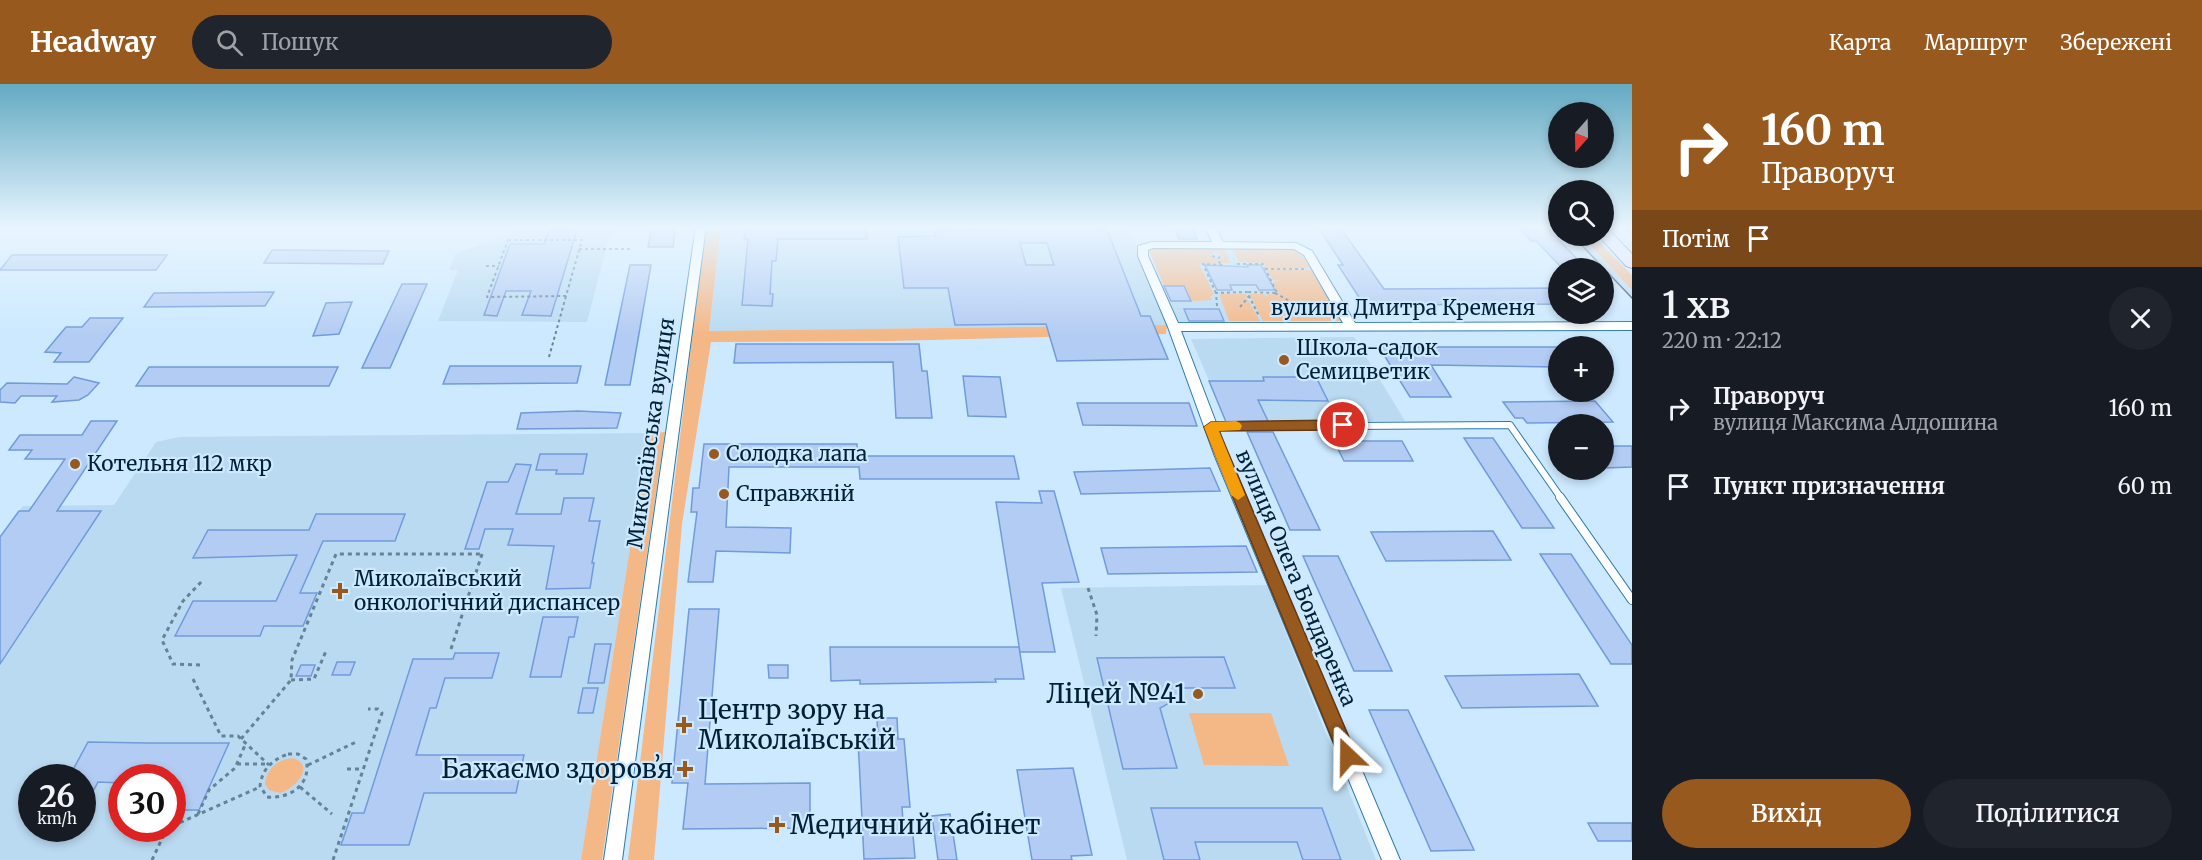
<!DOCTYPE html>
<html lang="uk">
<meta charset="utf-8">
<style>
body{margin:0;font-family:Merriweather,serif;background:#20242c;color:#f1f3f6;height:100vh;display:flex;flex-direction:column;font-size:22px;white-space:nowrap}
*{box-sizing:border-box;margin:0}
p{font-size:20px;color:#9ea1a6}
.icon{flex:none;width:33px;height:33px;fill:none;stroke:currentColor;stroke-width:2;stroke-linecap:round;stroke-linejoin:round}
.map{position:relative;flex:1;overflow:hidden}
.side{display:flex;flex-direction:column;background:#171b24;width:570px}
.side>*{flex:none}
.banner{background:#98591f;color:#fff;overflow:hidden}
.needle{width:39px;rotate:200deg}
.controls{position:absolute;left:1548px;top:18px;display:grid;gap:12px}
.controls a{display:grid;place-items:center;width:66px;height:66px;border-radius:50%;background:#171b24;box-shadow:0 3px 9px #0003;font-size:30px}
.speed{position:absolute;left:18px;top:680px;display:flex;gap:12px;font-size:30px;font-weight:700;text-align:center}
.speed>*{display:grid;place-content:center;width:78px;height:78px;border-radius:50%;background:#171b24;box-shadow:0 3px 9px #0003;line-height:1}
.speed small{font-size:15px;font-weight:400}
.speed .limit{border:9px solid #d22;background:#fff;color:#111}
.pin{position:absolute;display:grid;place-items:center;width:51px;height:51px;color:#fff;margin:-26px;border:3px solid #fff;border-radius:50%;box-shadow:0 2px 6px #0007}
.me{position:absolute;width:66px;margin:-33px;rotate:337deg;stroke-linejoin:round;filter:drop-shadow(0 0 4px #0008)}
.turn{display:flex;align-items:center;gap:21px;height:126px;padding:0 30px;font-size:27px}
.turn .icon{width:78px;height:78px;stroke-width:2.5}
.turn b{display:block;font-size:42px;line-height:51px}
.then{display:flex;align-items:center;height:57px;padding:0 30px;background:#0003;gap:12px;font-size:22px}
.round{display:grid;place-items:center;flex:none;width:63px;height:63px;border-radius:32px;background:#20242c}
.head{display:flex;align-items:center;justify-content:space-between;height:102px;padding:0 30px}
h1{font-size:36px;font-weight:600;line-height:45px}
.action{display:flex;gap:12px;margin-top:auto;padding:12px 30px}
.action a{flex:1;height:69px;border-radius:36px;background:#98591f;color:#fff;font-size:24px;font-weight:600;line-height:69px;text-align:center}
.action a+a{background:#20242c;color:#f1f3f6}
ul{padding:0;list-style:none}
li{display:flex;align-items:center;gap:18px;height:78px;padding:0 30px}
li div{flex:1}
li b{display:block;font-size:22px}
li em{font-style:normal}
header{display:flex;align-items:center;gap:36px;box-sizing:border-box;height:84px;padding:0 30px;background:#98591f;color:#fff}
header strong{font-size:28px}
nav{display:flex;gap:33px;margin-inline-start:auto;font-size:21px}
.search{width:420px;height:54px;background:#20242c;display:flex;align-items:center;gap:15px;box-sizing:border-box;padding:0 21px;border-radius:33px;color:#9ea1a6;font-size:22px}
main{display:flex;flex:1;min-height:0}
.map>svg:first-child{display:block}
.built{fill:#badaf1;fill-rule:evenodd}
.green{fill:#f4b786}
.building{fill:#b3ccf3;stroke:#719adb;stroke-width:1.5;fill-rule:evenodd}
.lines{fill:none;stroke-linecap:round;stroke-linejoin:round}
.service-far1-casing{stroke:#2a7aaa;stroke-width:8}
.service-casing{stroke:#2a7aaa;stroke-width:10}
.minor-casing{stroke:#2a7aaa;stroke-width:2}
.secondary-casing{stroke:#2a7aaa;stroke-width:2}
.path-far1{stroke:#648398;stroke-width:2;stroke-dasharray:3 3;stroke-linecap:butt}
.path{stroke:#648398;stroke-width:3;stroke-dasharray:4 4;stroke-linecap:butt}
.service-far1{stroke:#fff;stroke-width:6}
.service{stroke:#fff;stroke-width:8}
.minor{fill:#fff;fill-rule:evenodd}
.secondary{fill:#ebe2fc;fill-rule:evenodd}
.tram{stroke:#2c4c60;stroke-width:1.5}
.route{fill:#98591f;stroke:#633a14;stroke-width:1.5}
.slow{fill:#f59e0b}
.poi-dot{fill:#98591f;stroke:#cce9ff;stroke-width:2}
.labels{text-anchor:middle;stroke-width:4.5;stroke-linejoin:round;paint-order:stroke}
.street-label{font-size:21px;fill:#002135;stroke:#cce9ff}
.poi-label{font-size:21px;fill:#002135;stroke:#cce9ff;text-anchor:start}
.near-poi-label{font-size:26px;fill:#002135;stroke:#cce9ff;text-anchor:end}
</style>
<header>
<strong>Headway</strong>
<div class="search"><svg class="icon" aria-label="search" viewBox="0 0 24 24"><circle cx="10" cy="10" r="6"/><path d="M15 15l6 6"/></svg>Пошук</div>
<nav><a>Карта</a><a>Маршрут</a><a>Збережені</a></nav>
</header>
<main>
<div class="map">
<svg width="1632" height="776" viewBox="0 0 1632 776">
<rect width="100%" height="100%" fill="#cce9ff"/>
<path class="built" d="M530 142H612L587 238 438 237 458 186H449L455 170Z
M721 142H1116L1136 156 1137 171 1167 241 709 247Z
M1572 152H1580L1632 206V215Z
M1148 165H1296L1300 167 1343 237 1178 238Z
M1354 253 1405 337 1227 338 1191 255Z
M648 349 581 776H0V453L23 422 114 421 156 358 179 353ZM32 693H82V744H32ZM122 693H172V744H122Z
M1267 501 1376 776H1127L1061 504Z"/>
<path class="green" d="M706 142H721L709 247 1167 241 1166 250 890 257 711 258 682 440 654 776H628Z
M1581 152H1593L1632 191V206Z
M1225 165 1230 179H1221L1219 175 1223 174 1222 171 1215 168 1209 171 1217 175 1219 179 1199 180 1214 210 1210 213 1212 216 1192 217 1185 202H1164L1149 166Z
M1232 165H1296L1299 167 1310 184 1266 185 1264 179 1239 178Z
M1267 186H1311L1341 237H1263L1249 210H1264L1267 213V210H1276L1284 216 1278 210 1273 198 1281 197 1273 196Z
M1219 210H1246L1247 212 1239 223 1247 214 1260 237H1229Z
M665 348 602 776H581L648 349Z
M1189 629H1271L1289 682 1204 681Z
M293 674C317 682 294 705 280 709L269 706 265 700C266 685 278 675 293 674Z"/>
<path class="building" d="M566 142H578L551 232 522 231 531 207H506L497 232 484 231 510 160H544L549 146H565Z
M652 142H676L673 163H648Z
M745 142H866L867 155H778L776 177H772L770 210H773L772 222 742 221 748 155H744Z
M1080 142H1096L1097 146H1107L1141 232H1150L1168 275 1057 277 1046 240 955 241 948 204H904L898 153 936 152 935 146ZM1020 159H1047L1054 181H1026Z
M1174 142H1191L1197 155H1179Z
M1317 142H1339L1384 205 1550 204 1558 214V220L1364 221 1338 181H1343Z
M1520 145H1548L1586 184H1562L1536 157H1531Z
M272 166 389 167 383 180 264 179Z
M12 171H167L156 186H0Z
M630 181H651L630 301H605Z
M1205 181 1248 183 1247 181H1261L1275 206H1259L1256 201H1230L1232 206H1217Z
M402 200H427L390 284H362Z
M1164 202H1184L1191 217H1171Z
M274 208 265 222 144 223 154 209Z
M352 218 339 250 313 252 326 219Z
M1184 225H1219L1224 237H1189Z
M90 234H123L89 278H54L61 269 45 268 66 243H82Z
M736 260H919L922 287H927L932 334H896L893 278 734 279Z
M1379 263H1558V283L1431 281 1451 313H1410Z
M450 282H581L577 299 443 300Z
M149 283H338L329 302H136Z
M963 292 1000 293 1006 333 968 332Z
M74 293 99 299 88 311 79 316 52 318 57 312H21L15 319 0 318V306L7 299 67 300Z
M1263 293H1316L1328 317 1258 316 1268 337 1226 338 1209 297H1264Z
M1595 317 1613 338 1527 339 1523 334H1515L1503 318Z
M1077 319H1189L1197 342 1083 341Z
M578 327 621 329 617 344 517 345 521 329Z
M91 337H117L57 427H101L0 580V453L19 427H29L65 375H25L32 366H9L20 351H82Z
M1247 348H1273L1320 446H1290Z
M1464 354H1493L1554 444H1522Z
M1334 357H1402L1413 377H1344Z
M704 360H857V372H1014L1019 395H860L859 383H729L726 443 791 444 790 469 716 467 713 498H688L697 428H691L693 404H699Z
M1604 362H1632V383L1604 384Z
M540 370H587L583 390H556L557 386H536Z
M516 380 531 381 516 430H561L564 414H594L589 437H600L592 479H594L590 504 546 505 554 462 508 461 513 445H485L479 465H465L487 398H508Z
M1210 384 1220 407 1081 410 1074 388Z
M1039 407H1054L1079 498 1042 499 1055 568H1020L996 418 1042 419Z
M316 430H405L395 457H323L300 509H317L303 542H264L260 552H175L193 517H276L297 471 193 474 208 446H309Z
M1493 447 1511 476 1386 477 1371 448Z
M1246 462 1257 488 1108 490 1101 464Z
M1540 470H1571L1632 561V580H1611Z
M1303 472H1338L1392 587H1354Z
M689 525H719L705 700 810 699V744L683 745 688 699H672Z
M543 533H578L574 553H569L561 593H530Z
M595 560H611L604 599H588Z
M830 563H1019L1024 595H995L996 598 860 600V596L831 597Z
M455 569H499L492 594H445L436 624H430L416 671H524L516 709H424L409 761H341L352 729H364L413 575H453Z
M1224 573 1235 604H1179L1182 612 1160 624 1177 684 1123 685 1097 574Z
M337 578H355L350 591H332Z
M301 581H315L311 592H296Z
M768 581H788V594H769Z
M1579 590 1598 622 1462 624 1445 592Z
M583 604H598L593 629H578Z
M1369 626H1408L1474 766 1431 767Z
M877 634H897L898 655H904L910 723H902L904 751H913L915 774 864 775 858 655H878Z
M88 658 147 659H229L199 726H172V714L180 699H172V693H122V699L98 698 82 728V693H69Z
M1073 684 1092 771 1071 772 1072 776H1032L1017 686Z
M1151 724H1322L1341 776H1303L1297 758H1195L1200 776H1164Z
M950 730 957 776H938L932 732Z
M1588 739H1632V757H1598Z"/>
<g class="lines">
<g class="service-far1-casing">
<path id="service-far1" d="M1629 142 1632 145
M1211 343 1510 341 1561 414"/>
</g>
<g class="service-casing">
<path id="service" d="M1560 413 1632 516"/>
</g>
<g class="minor-casing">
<path id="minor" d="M696 142H706L622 776H604Z
M1205 142H1215L1223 158 1296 159 1312 167 1355 239 1632 238V246L1181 247 1228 370 1400 776H1382L1214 370 1168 243 1138 172V162L1152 158H1212ZM1153 164 1294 165 1304 171 1343 239H1178L1148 172V166Z"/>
</g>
<g class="secondary-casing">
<path id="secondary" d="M1604 144 1609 146 1632 170V184L1626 182 1599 152H1604Z"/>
</g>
<path class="path-far1" d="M332 143 335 142
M508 156H582L566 212 487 213Z
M579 165H632
M1212 172 1218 174
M1220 180 1218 174 1222 172
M1237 180H1263L1277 209 1247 208
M486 182H499
M1265 185H1304
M1216 209 1203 180 1224 181
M1275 209 1295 220
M1217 222 1216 209 1247 208 1259 232
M1240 223 1249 212
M549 273 566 212"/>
<path class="path" d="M1088 504 1097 531 1096 552
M451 565 483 467
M200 581 173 580 162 556 183 517 202 497
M193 595 221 652H238L269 681
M291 596 314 595 326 567
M241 655 291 596 292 576 336 470H482
M288 670H298L306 675C312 700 291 715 267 713L260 702C262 685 272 676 288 670Z
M237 680H267
M308 681 356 658
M347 685H363
M300 703 332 730
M198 730 209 706 235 684 246 659
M172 739H179L260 703
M152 776 167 744
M333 776 382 629 378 625H368"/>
<use href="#service-far1" class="service-far1"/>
<use href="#service" class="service"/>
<use href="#minor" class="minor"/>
<use href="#secondary" class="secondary"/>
<path class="tram" d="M1573 152 1632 214"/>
</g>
<linearGradient id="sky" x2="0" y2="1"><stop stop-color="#63aac2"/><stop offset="0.57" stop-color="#e8f5ff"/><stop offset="1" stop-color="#e8f5ff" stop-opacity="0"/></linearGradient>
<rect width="1632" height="251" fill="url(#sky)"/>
<path class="route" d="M1343 336 1349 341 1343 346 1219 347 1357 672 1354 678 1348 681 1342 678 1339 672 1204 343 1211 338Z"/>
<path class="slow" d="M1236 337 1240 339 1242 342 1240 346 1219 347 1245 411 1238 416 1231 411 1204 343 1211 338Z"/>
<g class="poi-dot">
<circle cx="1284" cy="276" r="6"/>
<circle cx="714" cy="370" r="6"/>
<circle cx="75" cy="380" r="6"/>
<circle cx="724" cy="410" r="6"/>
<path d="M337 498h6v6h6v6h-6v6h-6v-6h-6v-6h6z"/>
<circle cx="1198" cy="610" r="6"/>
<path d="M681 632h6v6h6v6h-6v6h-6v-6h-6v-6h6z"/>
<path d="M682 676h6v6h6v6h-6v6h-6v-6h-6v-6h6z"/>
<path d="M774 732h6v6h6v6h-6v6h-6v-6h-6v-6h6z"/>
</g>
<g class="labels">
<g class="street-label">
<text x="1403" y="231">вулиця Дмитра Кременя</text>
<text transform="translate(651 349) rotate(-82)" y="7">Миколаївська вулиця</text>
<text transform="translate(1296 494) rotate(67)" y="7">вулиця Олега Бондаренка</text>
</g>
<g class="poi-label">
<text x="1296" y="271">Школа-садок<tspan x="1296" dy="24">Семицветик</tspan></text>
<text x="726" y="377">Солодка лапа</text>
<text x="87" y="387">Котельня 112 мкр</text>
<text x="736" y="417">Справжній</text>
<text x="354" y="502">Миколаївський<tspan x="354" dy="24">онкологічний диспансер</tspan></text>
</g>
<g class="near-poi-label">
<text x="1186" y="619">Ліцей №41</text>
<text x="698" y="635" text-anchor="start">Центр зору на<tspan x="698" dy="30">Миколаївській</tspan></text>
<text x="673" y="694">Бажаємо здоровʼя</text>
<text x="790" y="750" text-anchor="start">Медичний кабінет</text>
</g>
</g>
</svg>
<div class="controls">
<a><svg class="needle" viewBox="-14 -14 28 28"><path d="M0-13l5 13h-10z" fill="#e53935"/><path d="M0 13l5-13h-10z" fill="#9ea1a6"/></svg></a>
<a><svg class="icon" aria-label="search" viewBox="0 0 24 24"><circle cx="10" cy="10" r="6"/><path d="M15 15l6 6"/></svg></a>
<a><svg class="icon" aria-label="layers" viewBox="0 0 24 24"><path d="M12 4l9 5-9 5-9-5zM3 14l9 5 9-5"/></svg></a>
<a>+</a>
<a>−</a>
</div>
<div class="speed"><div>26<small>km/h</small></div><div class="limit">30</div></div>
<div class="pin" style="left:1343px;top:341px;background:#d93025"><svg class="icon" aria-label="arrive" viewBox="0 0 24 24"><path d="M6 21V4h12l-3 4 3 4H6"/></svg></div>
<svg class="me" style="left:1348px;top:672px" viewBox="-20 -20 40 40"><path d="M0-17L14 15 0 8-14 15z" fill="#98591f" stroke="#fff" stroke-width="4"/></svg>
</div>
<section class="side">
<div class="banner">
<div class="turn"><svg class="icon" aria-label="right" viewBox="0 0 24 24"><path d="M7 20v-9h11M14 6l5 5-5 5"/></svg><div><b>160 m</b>Праворуч</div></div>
<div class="then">Потім<svg class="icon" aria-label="arrive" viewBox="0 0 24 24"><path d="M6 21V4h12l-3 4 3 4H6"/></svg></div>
</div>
<div class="head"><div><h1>1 хв</h1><p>220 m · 22:12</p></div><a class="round"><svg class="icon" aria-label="close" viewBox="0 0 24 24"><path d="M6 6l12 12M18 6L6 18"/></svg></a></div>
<ul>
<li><svg class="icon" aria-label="right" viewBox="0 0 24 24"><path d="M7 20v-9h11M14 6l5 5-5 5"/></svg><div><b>Праворуч</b><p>вулиця Максима Алдошина</p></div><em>160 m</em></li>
<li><svg class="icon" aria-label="arrive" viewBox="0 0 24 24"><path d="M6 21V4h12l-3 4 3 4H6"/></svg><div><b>Пункт призначення</b></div><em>60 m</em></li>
</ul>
<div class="action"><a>Вихід</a><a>Поділитися</a></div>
</section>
</main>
